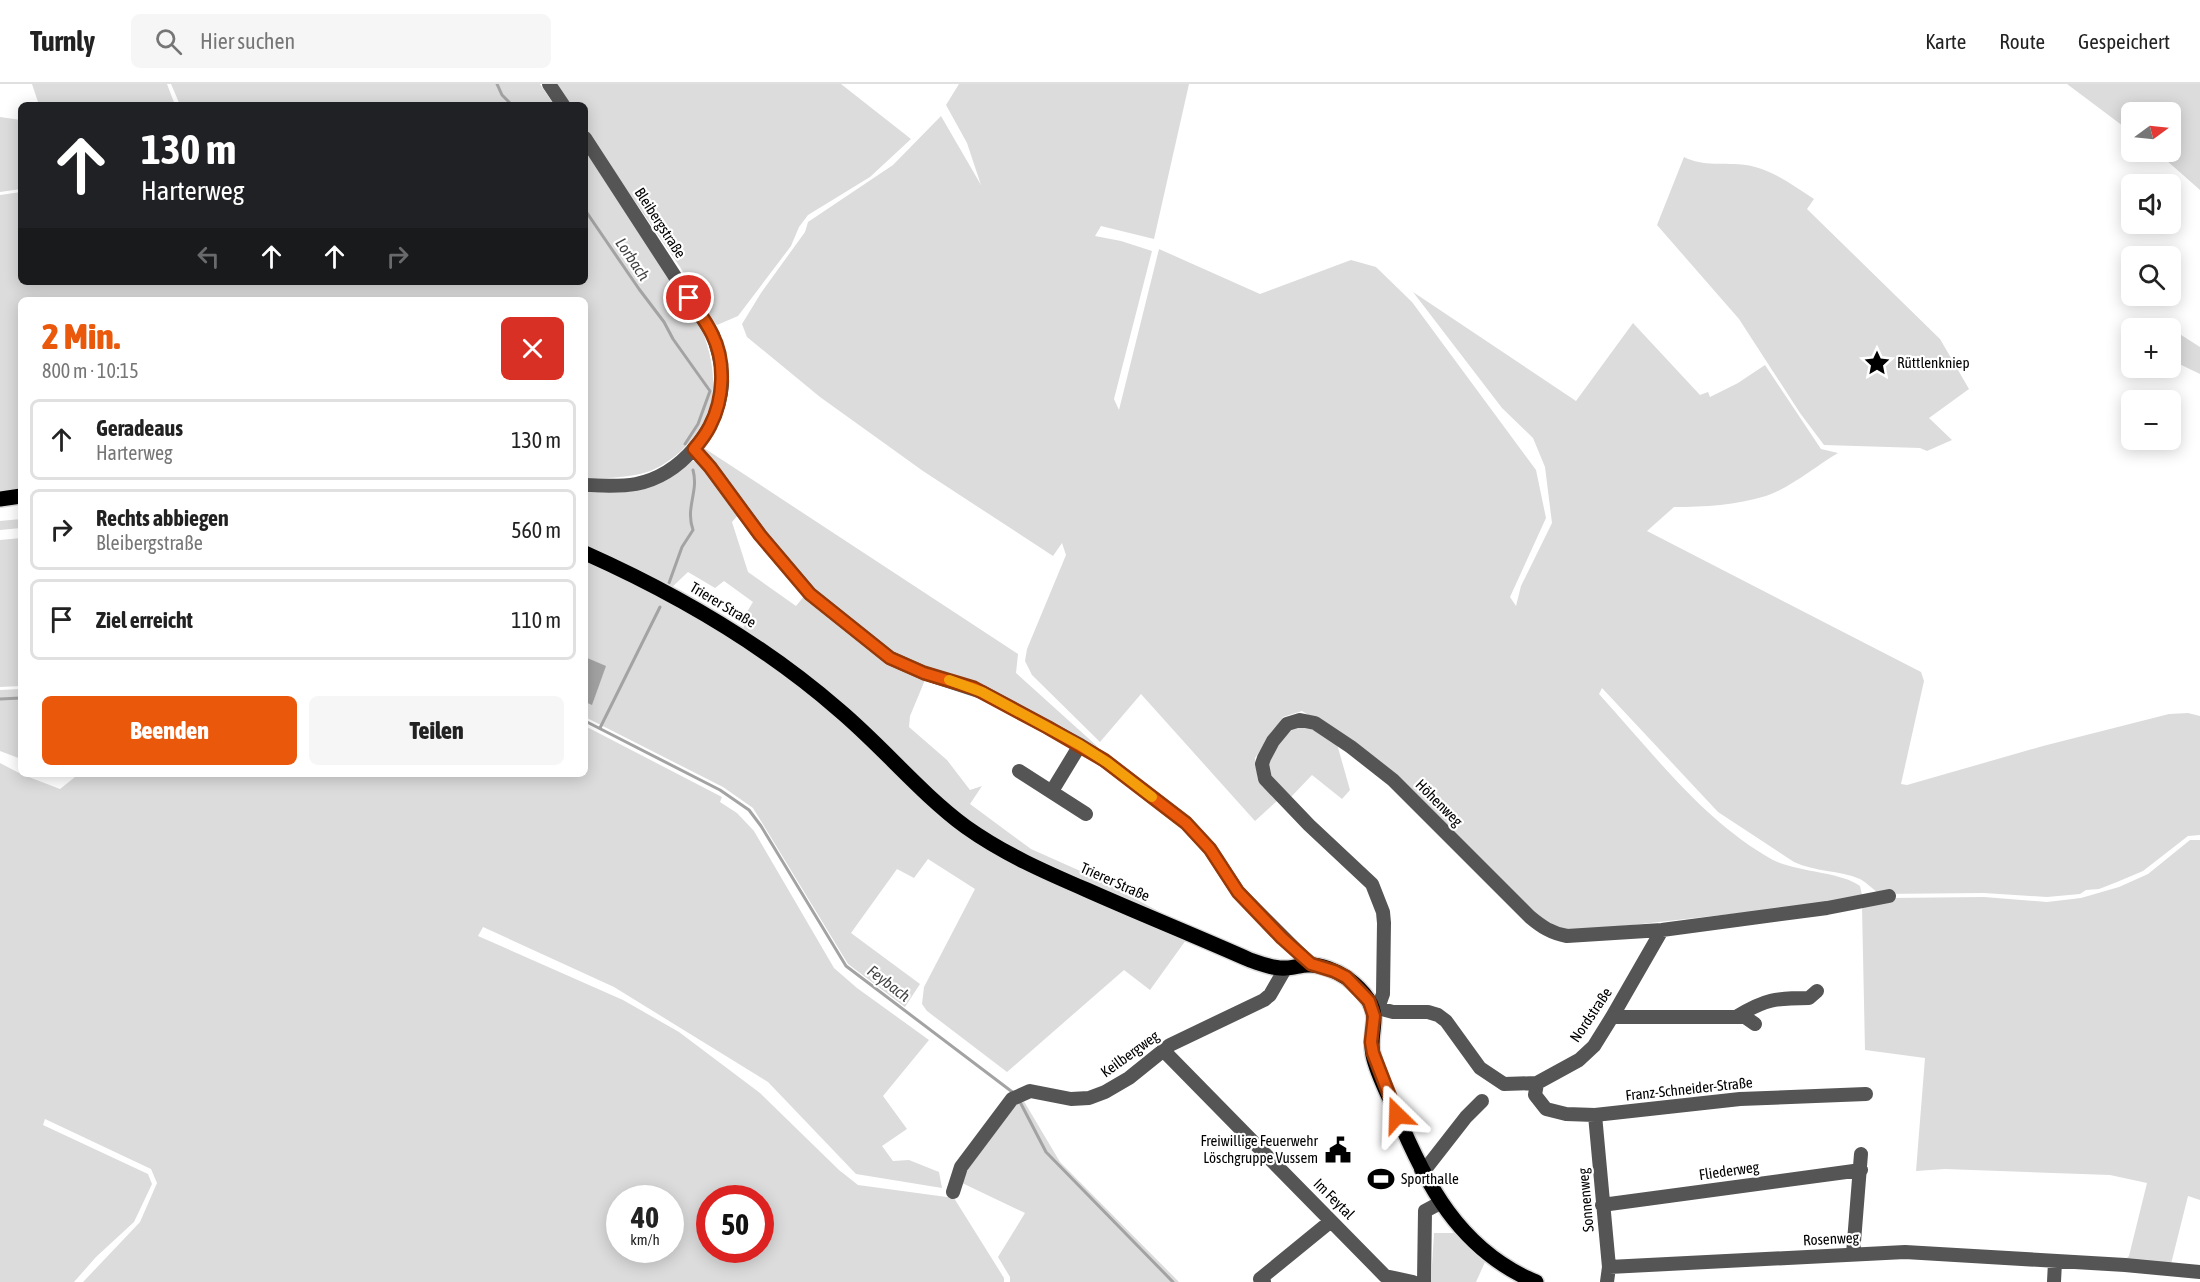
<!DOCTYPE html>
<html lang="de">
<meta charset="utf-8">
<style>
body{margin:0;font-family:"Asap Condensed",sans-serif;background:#f6f6f6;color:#222;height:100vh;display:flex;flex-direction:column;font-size:22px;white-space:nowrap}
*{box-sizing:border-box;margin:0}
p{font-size:20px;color:#767676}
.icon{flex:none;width:33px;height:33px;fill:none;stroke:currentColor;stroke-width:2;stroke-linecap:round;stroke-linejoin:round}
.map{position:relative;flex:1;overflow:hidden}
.panel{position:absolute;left:18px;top:213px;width:570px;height:480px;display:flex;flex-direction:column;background:#fff;border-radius:9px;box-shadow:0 3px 15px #0003}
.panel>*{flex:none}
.hud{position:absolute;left:18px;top:18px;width:570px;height:183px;border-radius:9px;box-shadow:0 3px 15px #0003;background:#202124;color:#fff;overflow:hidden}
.needle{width:39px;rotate:75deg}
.controls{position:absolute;left:2121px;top:18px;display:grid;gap:12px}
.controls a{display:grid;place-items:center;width:60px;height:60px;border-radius:9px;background:#fff;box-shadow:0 3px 15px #0003;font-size:30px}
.speed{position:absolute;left:606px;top:1101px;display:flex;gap:12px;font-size:30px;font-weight:700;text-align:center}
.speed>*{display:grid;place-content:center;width:78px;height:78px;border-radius:50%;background:#fff;box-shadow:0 3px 15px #0003;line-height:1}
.speed small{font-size:15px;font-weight:400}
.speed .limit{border:9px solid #d22;background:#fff;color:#111}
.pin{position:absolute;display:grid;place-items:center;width:51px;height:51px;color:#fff;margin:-26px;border:3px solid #fff;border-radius:50%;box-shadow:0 2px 6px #0007}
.me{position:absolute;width:66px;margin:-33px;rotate:338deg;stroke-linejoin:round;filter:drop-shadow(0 0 4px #0008)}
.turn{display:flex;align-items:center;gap:21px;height:126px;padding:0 24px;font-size:27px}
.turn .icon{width:78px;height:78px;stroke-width:2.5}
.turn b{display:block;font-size:42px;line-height:51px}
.lanes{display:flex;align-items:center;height:57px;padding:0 24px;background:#0003;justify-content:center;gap:30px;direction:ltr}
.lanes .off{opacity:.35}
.round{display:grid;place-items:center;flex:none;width:63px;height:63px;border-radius:9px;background:#f6f6f6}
.headline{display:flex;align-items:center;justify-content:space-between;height:102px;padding:0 24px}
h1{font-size:36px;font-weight:800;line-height:45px;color:#ea580c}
.cta{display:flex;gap:12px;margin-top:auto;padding:12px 24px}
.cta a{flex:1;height:69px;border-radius:9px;background:#ea580c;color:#fff;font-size:24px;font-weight:800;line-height:69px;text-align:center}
.cta a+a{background:#f6f6f6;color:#222}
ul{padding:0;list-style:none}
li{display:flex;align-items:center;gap:18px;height:81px;margin:0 12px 9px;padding:0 12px;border:3px solid #e0e0e0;border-radius:9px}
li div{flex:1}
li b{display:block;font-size:22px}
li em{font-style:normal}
header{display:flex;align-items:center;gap:36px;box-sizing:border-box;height:84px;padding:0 30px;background:#fff;border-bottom:2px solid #e0e0e0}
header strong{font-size:28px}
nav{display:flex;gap:33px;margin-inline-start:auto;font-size:21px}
.search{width:420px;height:54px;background:#f6f6f6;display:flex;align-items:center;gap:15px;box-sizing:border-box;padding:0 21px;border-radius:9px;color:#767676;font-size:22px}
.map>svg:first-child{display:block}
.green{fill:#dcdcdc;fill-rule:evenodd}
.water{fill:#a3a3a3}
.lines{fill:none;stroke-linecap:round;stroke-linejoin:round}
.stream{stroke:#a3a3a3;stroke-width:3}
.major-casing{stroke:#dbdbdb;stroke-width:18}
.minor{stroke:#555;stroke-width:14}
.major{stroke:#000;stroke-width:15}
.route-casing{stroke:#983908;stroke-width:15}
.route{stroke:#ea580c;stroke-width:10}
.slow{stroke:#f59e0b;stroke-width:10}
.labels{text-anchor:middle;stroke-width:4.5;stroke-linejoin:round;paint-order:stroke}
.street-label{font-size:15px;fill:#000;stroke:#fff}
.poi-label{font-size:15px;fill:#000;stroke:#fff;text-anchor:start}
.water-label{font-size:16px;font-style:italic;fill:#444;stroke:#fff}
</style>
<header>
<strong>Turnly</strong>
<div class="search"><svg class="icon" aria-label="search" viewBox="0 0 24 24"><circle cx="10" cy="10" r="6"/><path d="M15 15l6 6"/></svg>Hier suchen</div>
<nav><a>Karte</a><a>Route</a><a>Gespeichert</a></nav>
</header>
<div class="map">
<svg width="2200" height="1198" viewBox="0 0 2200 1198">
<rect width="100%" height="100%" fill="#fff"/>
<path class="green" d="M32 0H167L175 21H39Z
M171 0H540L554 21H180Z
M555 0H841L911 55 870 93 808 131 799 143 791 162 738 232 717 241 710 234 680 183 585 45V21H569Z
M959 0H1189L1154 155 1101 142 1095 152 1121 157 1152 167 1114 315 1119 326 1159 165 1260 210 1351 176 1376 183 1412 218 1536 386 1546 434 1510 513 1516 522 1521 502 1552 439 1545 383 1533 354 1502 324 1413 208 1576 317 1633 239 1700 311 1708 308 1710 313 1738 299 1765 281 1821 365 1838 369C1816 382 1790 404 1766 412 1736 421 1705 423 1674 423L1647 447 1921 588 1924 597 1901 700 1907 701 2043 662 2169 630 2188 629 2200 632V751L2188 752 2143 787 2117 798 2099 805 2086 806 2080 810 2047 813 1984 809 1879 810C1873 805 1867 799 1860 795 1839 786 1815 788 1794 778L1718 728 1602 604 1599 610C1652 668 1703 737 1773 776 1797 788 1842 788 1860 802L1862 811 1820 820 1596 845 1561 846 1550 839H1543L1371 672 1302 627 1283 633 1255 674 1258 697 1278 716 1255 737 1141 610 1100 658 1032 591 1025 577 1027 565 1066 471 1062 459 1053 472 923 387 820 313 747 253 742 240 761 209 805 148 808 138 893 81 941 32 981 101 967 59 946 21Z
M2067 0H2200V106L2157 68H2170V28H2132L2131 48Z
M0 33 21 36V105L0 108Z
M585 67 699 238C719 288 722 329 680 368 668 378 655 387 640 390 623 394 603 394 585 395V216H21V404L0 407V111L21 108V198H585Z
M1684 73C1703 83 1725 78 1746 81 1772 85 1792 101 1814 115L1807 125 1940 255 1969 305 1929 334 1952 356 1927 367 1920 364 1824 361 1800 329 1739 235 1657 141Z
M2178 249 2200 263V290L2171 276V254Z
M704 364 1018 570 1016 589 1098 663 1095 666 893 571 811 506 708 374Z
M693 377 699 378 739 430 732 438 748 488 796 522 805 511 925 596 910 632 909 643 947 676 970 706 982 702 970 720 1031 765 1096 794 1175 836 989 753 939 714 745 548 742 536 753 518 724 497 715 504 688 488 670 505 585 464V409H603L641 402Z
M21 435V444L0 446V437Z
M21 454V602L0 603V456Z
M585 477 680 522 784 590 837 630 907 697 938 732 1019 784 1081 813 1186 856 1150 906 1124 886 1007 988 927 927 922 920 924 903 975 805 928 775 914 794 897 785 851 849 920 900 905 923 848 880 753 724 723 703 585 633Z
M21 605V675L0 667V606Z
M585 642 722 713 720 718 737 729 754 747 834 884 857 904 929 956 883 1012 907 1045 882 1062 893 1077 909 1076 939 1088 942 1104 856 1090 768 998 614 903 483 843 478 852 623 916 679 948 760 1009 839 1086 858 1101 954 1114 1004 1194V1198H83L140 1138 157 1099 151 1085 45 1035 43 1041 148 1090 152 1100 134 1138 96 1173 74 1198H0V679L21 690 60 705 75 693 63 690H585ZM620 1114H670V1166H620ZM710 1114H760V1166H710Z
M1289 643H1311L1337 660 1350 706 1342 715 1312 691 1291 713 1267 693 1266 677Z
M2190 756H2200V1116L2188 1112 2171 1180 2126 1175 2129 1172 2147 1099 2110 1091 1945 1085 1916 1087 1925 974 1865 966 1862 823 1889 814 1984 813 2047 818 2081 814 2119 803 2148 790Z
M1022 1014 1060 1078 1179 1198H1010V1193L998 1173 1025 1129 960 1098 983 1057Z
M1434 1149H1455L1485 1178 1476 1198H1431Z"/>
<path class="water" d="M585 573 606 582 592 621 585 618Z"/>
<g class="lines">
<path class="stream" d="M497 0 502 11 512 21
M585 126 639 205 664 238 673 255 710 307 698 340 685 360
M669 499 682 463 693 446C685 423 699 408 693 386
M0 615 21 614
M585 637 720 706 749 726 761 742 846 882 1015 1010
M600 644 660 523
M1019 1016 1046 1068 1173 1198"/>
<g class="major-casing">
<path id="major" d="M0 415 21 412
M585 469C677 510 763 560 839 626 883 663 920 709 966 743 1004 770 1045 788 1087 806 1141 830 1196 852 1250 876 1261 880 1274 885 1286 884 1293 884 1301 881 1308 881 1320 880 1337 887 1347 894 1359 903 1374 918 1374 934 1374 947 1370 958 1373 971 1377 990 1387 1008 1395 1026 1425 1099 1459 1166 1536 1198"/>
</g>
<path class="minor" d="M549 0 563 21
M585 54 713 251C718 267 723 284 722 301 718 346 681 391 636 400 620 403 602 402 585 401
M694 365 710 383 760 451 810 510 890 574 924 589 982 608 1080 661 1108 679 1186 739 1210 765 1238 808 1311 881
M1019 687 1086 730
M1052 707 1080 661
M1372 924H1378L1393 928H1428L1438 931 1446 937 1480 984 1504 1000 1537 999 1579 976 1594 962 1612 933 1662 846
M1378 924 1383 910 1384 839 1383 828 1372 800 1309 741 1265 695 1262 680 1264 674 1273 657 1287 640 1300 636 1315 639 1351 663 1393 696 1530 833C1542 843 1551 849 1567 852L1662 846 1827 824 1889 812
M1612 933H1736C1765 915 1776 914 1809 914L1817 907
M1736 933H1745L1755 940
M1163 966 1385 1192 1413 1198
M1537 999 1535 1011 1546 1025 1566 1030 1595 1031 1740 1015 1866 1010
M1595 1031 1609 1183 1607 1198
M1421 1086 1427 1083 1466 1033 1482 1017
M953 1108 961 1083 1012 1015 1030 1007 1071 1015 1089 1014 1105 1008 1129 994 1170 961 1264 916 1270 911 1285 885
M1602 1121 1861 1086
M1853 1170 1861 1070
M1609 1183 1905 1168 2125 1181 2200 1188
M1264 1198 1260 1195 1331 1137
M1424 1198 1425 1127 1440 1119
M2054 1198 2055 1178"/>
<use href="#major" class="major"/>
</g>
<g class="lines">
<g class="route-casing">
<path id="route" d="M689 214C697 226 706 237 712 250 726 277 724 315 710 342 706 350 700 358 694 365L710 383 760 451 810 510 890 574 924 589 974 604 1047 643 1104 676 1186 739 1210 765 1238 808 1282 854 1311 880 1334 887 1346 893 1369 917 1374 932 1371 958 1373 969 1397 1031"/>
</g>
<use href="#route" class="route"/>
<path class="slow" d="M949 596 982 608 1080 661 1108 679 1152 713"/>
</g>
<defs>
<g id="sight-bare" transform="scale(2.07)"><path d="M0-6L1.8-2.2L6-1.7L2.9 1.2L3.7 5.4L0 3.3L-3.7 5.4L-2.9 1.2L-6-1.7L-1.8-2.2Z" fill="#000" stroke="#fff" stroke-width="2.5" paint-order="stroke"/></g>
<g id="civic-bare" transform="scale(2.07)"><path d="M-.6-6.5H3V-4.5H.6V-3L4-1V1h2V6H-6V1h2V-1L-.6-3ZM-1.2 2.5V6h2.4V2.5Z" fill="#000" stroke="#fff" stroke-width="2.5" paint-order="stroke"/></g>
<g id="stadium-bare" transform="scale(2.07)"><path d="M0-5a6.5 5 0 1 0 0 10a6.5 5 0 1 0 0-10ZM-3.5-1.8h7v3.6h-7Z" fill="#000" stroke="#fff" stroke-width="2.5" paint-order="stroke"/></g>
</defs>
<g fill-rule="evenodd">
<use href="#sight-bare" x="1877" y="279"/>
<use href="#civic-bare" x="1338" y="1066"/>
<use href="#stadium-bare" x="1381" y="1095"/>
</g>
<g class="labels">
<g class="street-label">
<text transform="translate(660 139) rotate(57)" y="5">Bleibergstraße</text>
<text transform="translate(723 521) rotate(31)" y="5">Trierer Straße</text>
<text transform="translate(1439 719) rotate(45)" y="5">Höhenweg</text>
<text transform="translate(1115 798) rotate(24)" y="5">Trierer Straße</text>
<text transform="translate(1591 931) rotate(-56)" y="5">Nordstraße</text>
<text transform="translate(1130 970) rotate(-36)" y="5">Keilbergweg</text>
<text transform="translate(1689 1005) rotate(-6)" y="5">Franz-Schneider-Straße</text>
<text transform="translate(1729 1087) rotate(-8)" y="5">Fliederweg</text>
<text transform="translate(1334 1115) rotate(45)" y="5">Im Feytal</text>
<text transform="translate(1586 1116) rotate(-95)" y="5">Sonnenweg</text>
<text transform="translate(1831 1155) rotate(-3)" y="5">Rosenweg</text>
</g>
<g class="poi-label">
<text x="1897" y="284">Rüttlenkniep</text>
<text x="1318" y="1062" text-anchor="end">Freiwillige Feuerwehr<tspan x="1318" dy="17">Löschgruppe Vussem</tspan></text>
<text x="1401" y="1100">Sporthalle</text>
</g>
<g class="water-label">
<text transform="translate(633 175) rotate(56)" y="6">Lorbach</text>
<text transform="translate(889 899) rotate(37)" y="6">Feybach</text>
</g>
</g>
</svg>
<div class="controls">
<a><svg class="needle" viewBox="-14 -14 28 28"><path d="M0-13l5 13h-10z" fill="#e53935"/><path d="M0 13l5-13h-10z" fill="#767676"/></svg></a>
<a><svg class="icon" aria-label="sound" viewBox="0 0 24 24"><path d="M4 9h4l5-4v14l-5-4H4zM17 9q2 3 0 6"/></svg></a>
<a><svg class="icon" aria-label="search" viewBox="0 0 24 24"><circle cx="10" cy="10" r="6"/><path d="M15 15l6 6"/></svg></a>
<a>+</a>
<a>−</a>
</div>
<div class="speed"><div>40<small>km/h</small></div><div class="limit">50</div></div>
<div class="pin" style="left:689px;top:214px;background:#d93025"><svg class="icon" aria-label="arrive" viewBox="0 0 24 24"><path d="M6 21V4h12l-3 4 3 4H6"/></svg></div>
<svg class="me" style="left:1397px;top:1031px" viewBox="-20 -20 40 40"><path d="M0-17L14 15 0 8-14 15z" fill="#ea580c" stroke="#fff" stroke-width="4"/></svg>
<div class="hud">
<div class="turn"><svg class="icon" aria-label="ahead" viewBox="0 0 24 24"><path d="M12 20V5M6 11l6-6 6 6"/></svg><div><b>130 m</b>Harterweg</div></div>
<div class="lanes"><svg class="icon off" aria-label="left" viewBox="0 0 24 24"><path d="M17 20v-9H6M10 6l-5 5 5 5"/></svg><svg class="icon" aria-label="ahead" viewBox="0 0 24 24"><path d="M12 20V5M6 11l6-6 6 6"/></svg><svg class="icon" aria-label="ahead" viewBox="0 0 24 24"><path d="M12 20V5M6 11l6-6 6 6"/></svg><svg class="icon off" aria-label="right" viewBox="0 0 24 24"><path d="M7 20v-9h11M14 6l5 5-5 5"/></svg></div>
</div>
<section class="panel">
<div class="headline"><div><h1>2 Min.</h1><p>800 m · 10:15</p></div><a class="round" style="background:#d93025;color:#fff"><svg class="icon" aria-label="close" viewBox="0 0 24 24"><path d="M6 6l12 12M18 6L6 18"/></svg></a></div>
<ul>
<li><svg class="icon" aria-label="ahead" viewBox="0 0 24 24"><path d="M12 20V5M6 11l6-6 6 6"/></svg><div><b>Geradeaus</b><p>Harterweg</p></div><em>130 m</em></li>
<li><svg class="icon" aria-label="right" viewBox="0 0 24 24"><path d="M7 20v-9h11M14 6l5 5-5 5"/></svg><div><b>Rechts abbiegen</b><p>Bleibergstraße</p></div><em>560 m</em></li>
<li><svg class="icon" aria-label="arrive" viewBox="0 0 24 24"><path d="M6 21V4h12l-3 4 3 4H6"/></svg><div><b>Ziel erreicht</b></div><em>110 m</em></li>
</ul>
<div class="cta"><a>Beenden</a><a>Teilen</a></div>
</section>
</div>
